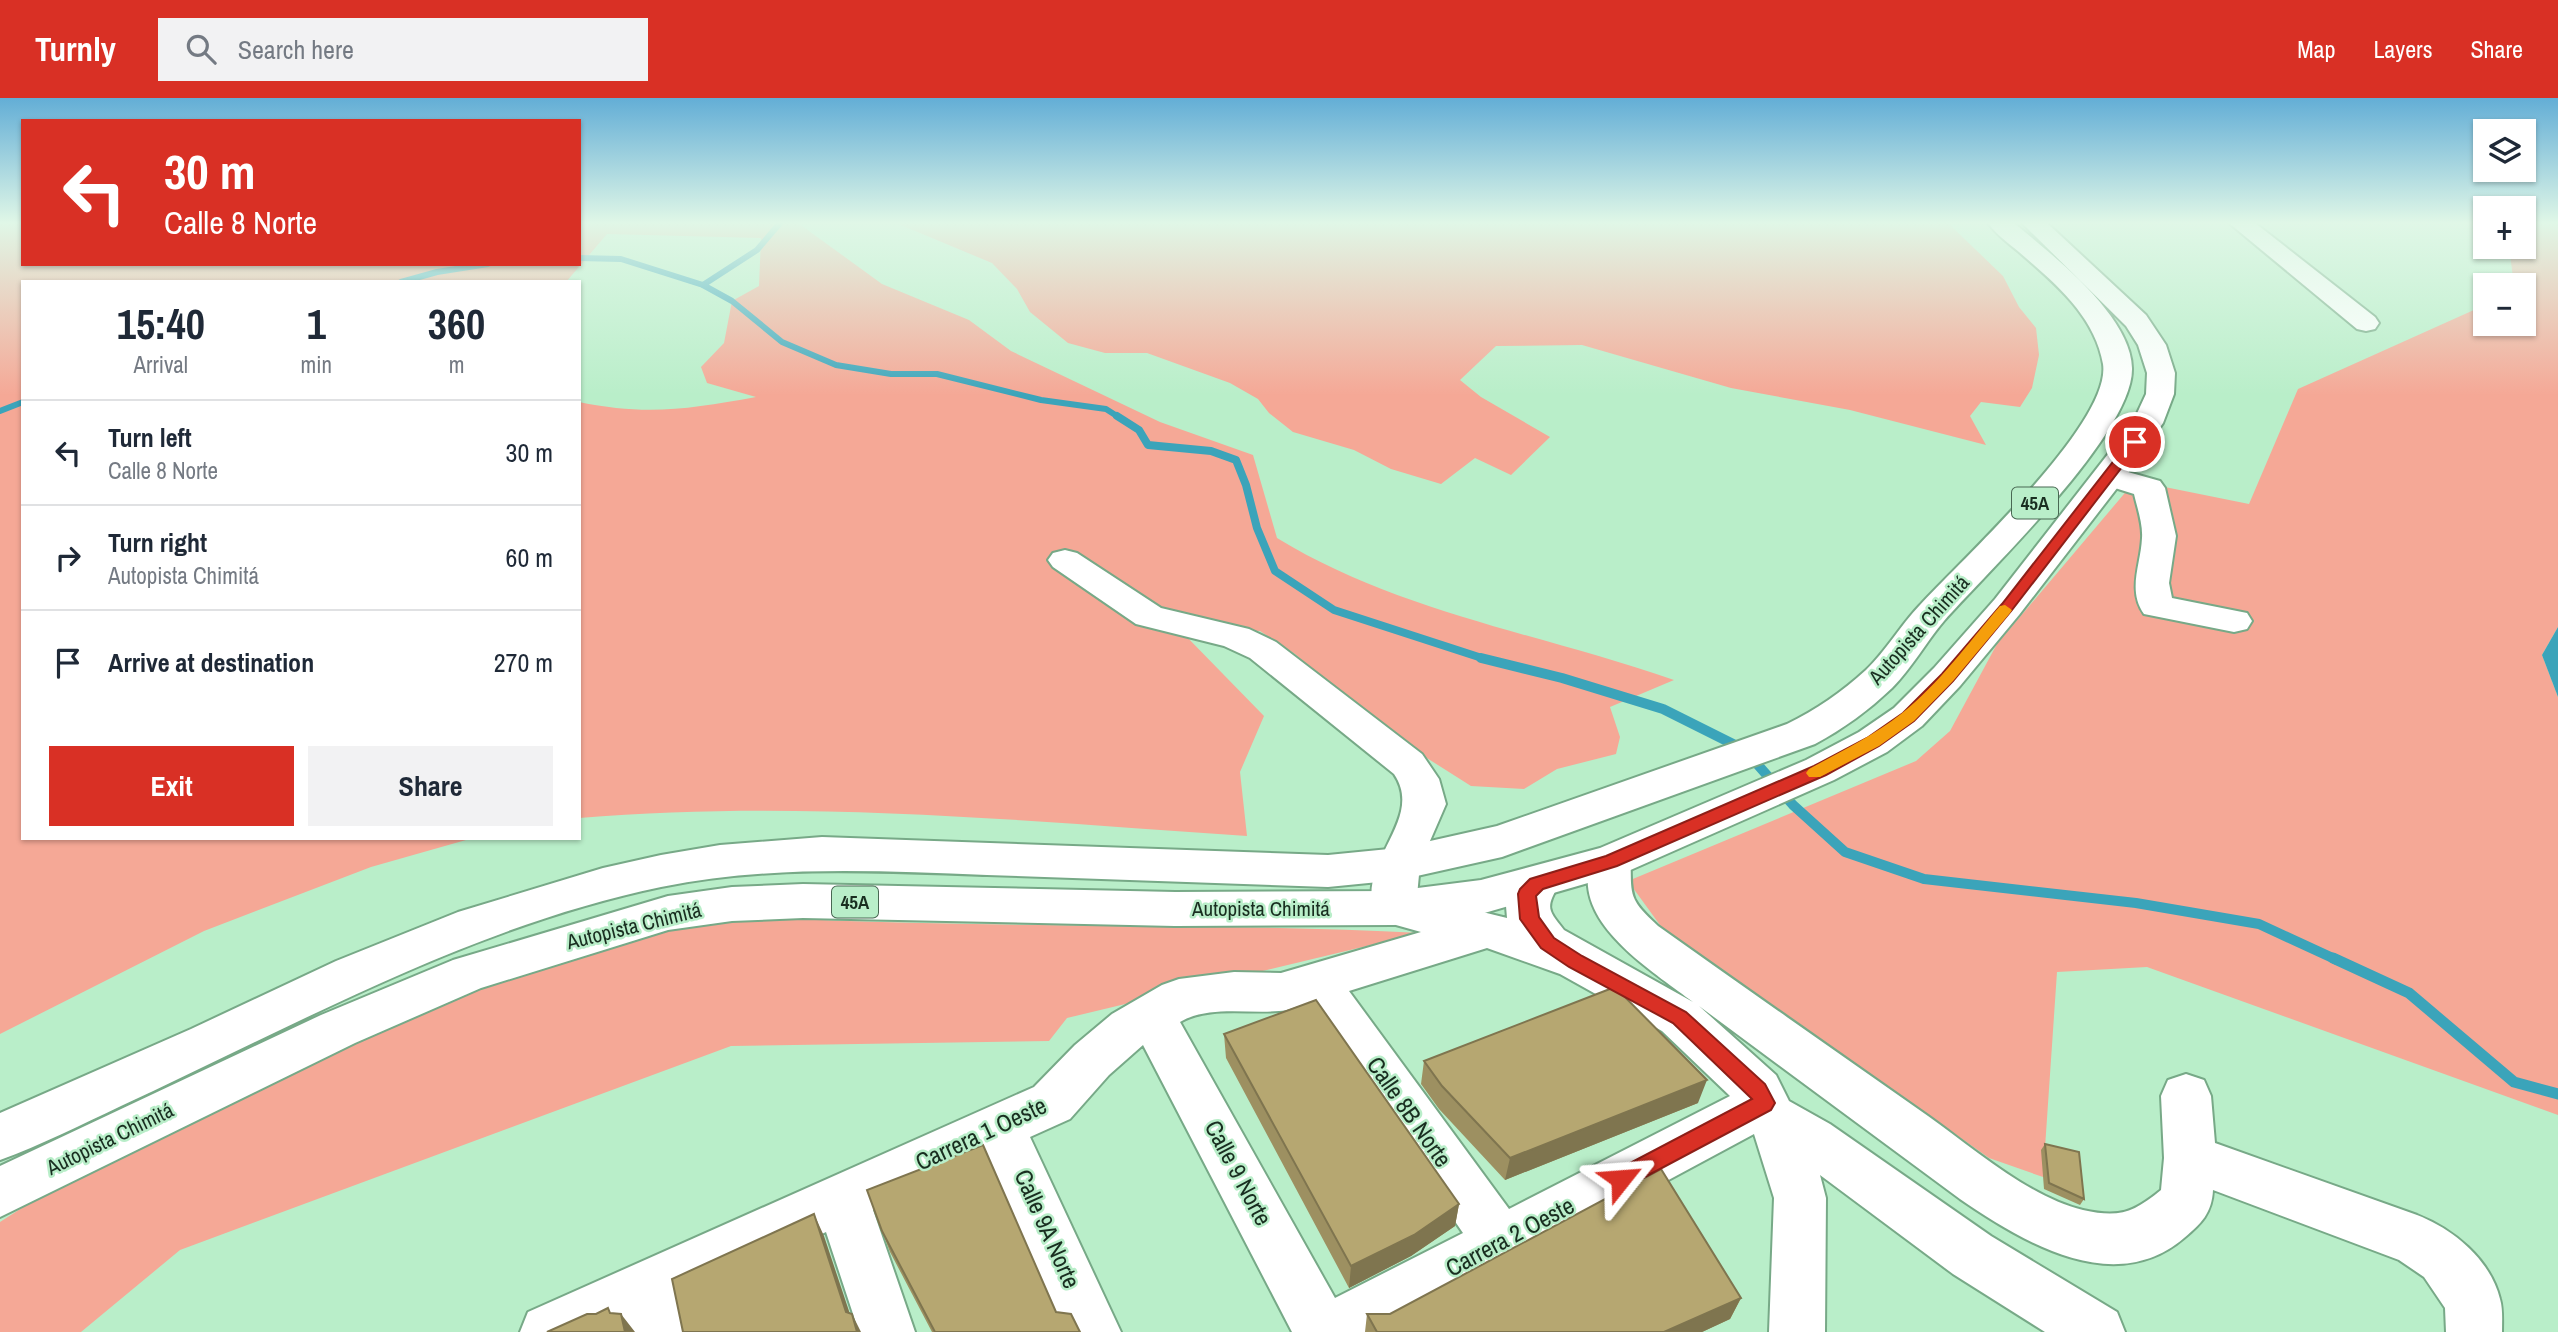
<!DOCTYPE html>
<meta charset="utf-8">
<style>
body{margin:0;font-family:"Archivo Narrow",sans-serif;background:#f2f2f3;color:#1f2937;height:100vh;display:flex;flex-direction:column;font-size:26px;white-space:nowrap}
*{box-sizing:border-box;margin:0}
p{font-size:23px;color:#747a83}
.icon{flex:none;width:38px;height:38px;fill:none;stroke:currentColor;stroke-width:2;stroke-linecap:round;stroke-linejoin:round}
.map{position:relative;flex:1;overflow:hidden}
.details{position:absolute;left:21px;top:182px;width:560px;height:560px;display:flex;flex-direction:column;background:#fff;border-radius:0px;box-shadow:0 2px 5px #0004}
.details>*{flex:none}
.top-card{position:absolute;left:21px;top:21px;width:560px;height:147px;border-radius:0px;box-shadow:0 2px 5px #0004;background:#d93025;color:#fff;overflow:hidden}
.controls{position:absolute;left:2473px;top:21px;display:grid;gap:14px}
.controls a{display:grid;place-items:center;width:63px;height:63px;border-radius:0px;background:#fff;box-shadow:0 2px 5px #0004;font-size:35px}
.pin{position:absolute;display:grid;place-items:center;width:60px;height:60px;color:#fff;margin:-30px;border:4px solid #fff;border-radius:50%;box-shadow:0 2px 7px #0007}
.me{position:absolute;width:77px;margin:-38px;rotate:62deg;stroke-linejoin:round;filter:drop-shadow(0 0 5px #0008)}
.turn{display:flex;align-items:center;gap:24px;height:147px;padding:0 28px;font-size:32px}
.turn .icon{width:91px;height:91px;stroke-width:2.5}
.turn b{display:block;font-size:49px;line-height:60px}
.eta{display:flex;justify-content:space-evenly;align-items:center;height:119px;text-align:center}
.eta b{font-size:42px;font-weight:800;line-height:49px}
.cta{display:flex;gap:14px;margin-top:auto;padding:14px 28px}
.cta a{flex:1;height:80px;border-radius:0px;background:#d93025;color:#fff;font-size:28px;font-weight:800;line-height:80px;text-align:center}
.cta a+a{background:#f2f2f3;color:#1f2937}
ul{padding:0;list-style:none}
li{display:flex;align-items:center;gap:21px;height:105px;padding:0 28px;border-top:2px solid #e0e1e3}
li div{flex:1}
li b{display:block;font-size:26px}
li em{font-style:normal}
header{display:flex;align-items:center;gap:42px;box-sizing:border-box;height:98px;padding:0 35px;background:#d93025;color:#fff}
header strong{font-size:33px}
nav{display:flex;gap:38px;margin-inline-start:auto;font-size:24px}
.search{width:490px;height:63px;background:#f2f2f3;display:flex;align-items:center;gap:18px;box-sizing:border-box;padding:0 24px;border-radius:0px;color:#747a83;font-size:26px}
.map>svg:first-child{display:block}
.green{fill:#f5a896}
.water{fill:#3ba4ba}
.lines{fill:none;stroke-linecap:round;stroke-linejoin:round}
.stream-far3{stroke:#3ba4ba;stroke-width:6}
.stream-far2{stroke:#3ba4ba;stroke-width:8}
.stream-far1{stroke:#3ba4ba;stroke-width:10}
.stream{stroke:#3ba4ba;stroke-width:11}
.minor-casing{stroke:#77a987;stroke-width:4}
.highway-casing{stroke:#77a987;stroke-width:4}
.minor{fill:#fff;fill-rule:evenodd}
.highway{fill:#fff;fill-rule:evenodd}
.wall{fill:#9d9061}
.shaded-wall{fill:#7f754f}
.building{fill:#b6a771;stroke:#7f754f;stroke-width:2}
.route{fill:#d93025;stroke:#8d1f18;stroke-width:2}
.slow{fill:#f59e0b}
.labels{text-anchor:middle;stroke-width:5;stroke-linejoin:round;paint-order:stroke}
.shield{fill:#b9eec9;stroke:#496853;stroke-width:2}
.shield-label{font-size:19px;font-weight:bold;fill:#192e20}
.street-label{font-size:21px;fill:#192e20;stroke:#b9eec9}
.near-street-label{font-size:24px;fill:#192e20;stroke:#b9eec9}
</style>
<header>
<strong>Turnly</strong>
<div class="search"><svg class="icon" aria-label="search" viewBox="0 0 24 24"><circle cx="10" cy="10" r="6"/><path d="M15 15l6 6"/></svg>Search here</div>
<nav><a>Map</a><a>Layers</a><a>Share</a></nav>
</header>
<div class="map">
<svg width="2558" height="1234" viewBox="0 0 2558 1234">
<rect width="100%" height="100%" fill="#b9eec9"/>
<path class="green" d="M0 125H23V166H579V125H798L882 186 969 222 1011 253 1160 324 1253 357 1277 440C1398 514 1542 536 1674 582L1610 609 1620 639 1616 656 1557 671 1524 691 1471 688 1389 636 1295 556 1260 533 1183 535 1264 618 1240 674 1247 738C1025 723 802 701 579 720V304C646 318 690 311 756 299L707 285 701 269 724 245 732 203 759 188 761 140 607 136 566 184H23V740H473L371 769 204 833 0 936Z
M896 125H1948L2003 178 2019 209 2036 230 2039 257 2032 290 2020 309 1981 304 1970 318 1986 347 1850 312 1731 290 1582 247 1496 248 1460 282 1481 299 1550 339 1511 377 1475 360 1441 386 1391 371 1354 352 1293 334 1269 315 1258 301 1230 285 1147 255H1105L1068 245 1030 214 1017 191 992 165Z
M2524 125H2558V529L2542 557 2558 599V1017L2147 869 2057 874 2043 1079 1989 1060 1709 862 1665 834 1628 783 1916 663 1950 633 1997 546 2135 383 2249 406 2298 291 2485 207V226H2524V187H2514L2509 149H2524Z
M778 820C992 831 1207 824 1421 835L1067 920 1049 943 731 948 180 1152 81 1234H0V1124L106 1056 470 891 674 825Z"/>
<path class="water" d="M2558 529V599L2542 557Z"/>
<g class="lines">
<path class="stream-far3" d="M579 160 621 161 703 187 732 203 782 244 836 267 891 276H937L1041 302 1106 311 1120 320
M401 184 437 174 488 166
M703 187 757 152 780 125
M0 313 23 304"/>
<path class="stream-far2" d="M1117 318 1139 332 1148 347 1211 353 1236 362 1246 387 1257 430 1275 473 1334 512 1488 562"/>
<path class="stream-far1" d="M1481 560 1562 580 1663 611 1741 650
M1751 659 1793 707 1845 754 1924 781 2136 805 2259 826 2337 862"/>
<path class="stream" d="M2333 860 2409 895 2514 984 2558 996"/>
<g class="minor-casing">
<path id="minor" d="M2229 125H2255L2375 219 2379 225 2375 231 2366 233 2357 231Z
M2110 369 2160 383 2165 390 2176 438 2169 485 2172 500 2247 515 2252 523 2247 531 2234 534 2144 516C2127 492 2141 466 2142 440 2143 426 2137 409 2134 396L2099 385 2094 378 2099 371Z
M1065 452 1077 455 1161 510 1249 531 1276 544 1422 656 1439 681 1446 706 1420 766 1417 798 1507 820 1505 796 1512 784 1522 774 1537 769 1552 774 1559 786C1546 810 1547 811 1564 832L1693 904C1650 871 1560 818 1596 752L1611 747 1626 752C1635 768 1627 785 1635 802 1640 812 1650 820 1658 828 1748 892 1838 955 1928 1018 1973 1050 2029 1099 2083 1112 2119 1120 2133 1115 2161 1092L2164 1060 2161 998 2168 982 2186 976 2204 982 2211 998 2215 1045 2417 1117C2453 1131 2490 1161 2500 1201 2503 1211 2502 1223 2502 1234H2446L2445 1210 2424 1179 2399 1162 2213 1092C2212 1115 2201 1126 2184 1140 2114 1200 2023 1144 1960 1101L1699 908 1776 977 1789 1003 1830 1026 1991 1138 2117 1214 2125 1234H2045L1953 1176 1820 1077 1826 1100 1825 1234H1769L1774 1100 1754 1036 1386 1234H1292L1143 947 1109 977 1070 1021 1030 1039 1121 1234H1064L988 1059 873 1112 915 1234H859L826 1134 677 1204 683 1234H627L625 1227 611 1234H520L528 1214 1034 989 1075 947 1112 916 1162 887 1179 881 1234 874 1281 875 1421 834 1378 822C1349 767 1427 724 1394 676L1250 560 1224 548 1136 526 1053 469 1048 462 1053 455ZM1487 850 1560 876 1662 933 1730 998 1509 1111 1349 893ZM1305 906 1463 1135 1335 1200 1180 924C1209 907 1247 916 1279 913 1288 913 1297 908 1305 906Z"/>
</g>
<g class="highway-casing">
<path id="highway" d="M1988 125H2014C2051 156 2131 217 2132 270 2134 335 1988 473 1944 523 1926 544 1912 570 1892 590 1869 612 1843 631 1815 646L1502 759 1399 782 1328 789C1214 785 1101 781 987 777 877 773 770 767 661 789 469 829 297 927 121 1008 81 1027 41 1047 0 1062V1015L191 931 336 863 458 814 603 770 661 757 720 747 822 739 1328 757 1399 750 1497 728 1787 626C1816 612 1842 594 1866 572 1886 553 1900 528 1920 507 1960 463 2112 325 2103 266 2095 218 2054 184 2019 154 2008 145 1996 136 1988 125Z
M2022 125H2047L2146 217 2166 247 2175 275 2174 296 2163 325 2121 385 2019 517 1960 588 1922 628 1887 654 1834 682 1626 774 1481 816 1394 827 1175 828 803 820 732 823 668 832 481 890 355 945 0 1119V1068L321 917 453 862 668 798 732 789 803 786 1175 794 1394 793 1481 782 1600 750 1806 662 1859 634 1894 610 1934 570 1995 501 2133 324 2146 296 2147 275 2138 247 2126 228Z"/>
</g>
<use href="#minor" class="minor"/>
<use href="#highway" class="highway"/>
</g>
<path class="wall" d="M1224 936 1459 1106 1455 1128 1411 1158 1349 1190 1226 960Z
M1424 963 1698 1005 1505 1082 1439 1011 1421 986Z
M2045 1046 2084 1101 2080 1107 2044 1091 2041 1052Z
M882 1133 1056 1214 1080 1234H932L890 1154Z
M1741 1200 1730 1221 1702 1234H1365L1367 1216Z"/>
<path class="shaded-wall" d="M1707 982 1698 1005 1505 1082 1510 1060Z
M1459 1106 1455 1128 1411 1158 1349 1190 1351 1168Z
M814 1116 824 1138 856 1234 846 1214Z
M1741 1200 1730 1221 1702 1234H1664Z
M621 1216 635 1234H625Z
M852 1216 861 1234H857Z"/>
<path class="building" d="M1615 889 1707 982 1510 1060 1442 988 1424 963Z
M1316 902 1459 1106 1414 1137 1351 1168 1224 936Z
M2045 1046 2079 1054 2084 1101 2049 1085Z
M983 1047 1056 1214 1071 1216 1080 1234H935L882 1133 867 1092Z
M1661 1071 1741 1200 1664 1234H1377L1367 1216H1390Z
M814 1116 846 1214 852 1216 857 1234H683L672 1181Z
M608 1210 610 1215 621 1216 625 1234H547L587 1216H596Z"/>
<linearGradient id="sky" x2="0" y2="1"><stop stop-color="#63aed6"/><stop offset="0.42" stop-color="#e0f7e7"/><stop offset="1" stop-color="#e0f7e7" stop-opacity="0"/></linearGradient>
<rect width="2558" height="297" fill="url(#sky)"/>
<path class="route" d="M2135 341 2141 344 2139 347 2012 512 1953 583 1914 623 1879 648 1826 677 1617 768 1543 791 1536 798 1539 819 1554 840 1582 858 1686 914 1765 986 1775 1005 1771 1012 1628 1088 1621 1091 1613 1088 1610 1081 1613 1074 1752 1001 1673 925 1569 869 1541 850 1520 821 1518 796 1520 791 1530 781 1606 758 1814 668 1867 640 1903 615 1942 576 2002 506 2130 342Z"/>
<path class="slow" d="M2005 507 2012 512 2010 515 1953 583 1914 623 1879 648 1820 679H1809L1806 675 1809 671C1840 654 1873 638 1901 616 1939 586 1969 544 2000 508Z"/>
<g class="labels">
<g class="shield">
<rect x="2012" y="389.5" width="46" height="31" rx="5"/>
<rect x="832" y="788.5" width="46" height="31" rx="5"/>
</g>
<g class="shield-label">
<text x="2035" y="412">45A</text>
<text x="855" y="811">45A</text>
</g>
<g class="street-label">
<text transform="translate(1919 532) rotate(-48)" y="7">Autopista Chimitá</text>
<text x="1261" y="818">Autopista Chimitá</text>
<text transform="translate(634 828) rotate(-14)" y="7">Autopista Chimitá</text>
<text transform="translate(110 1041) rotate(-26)" y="7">Autopista Chimitá</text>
</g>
<g class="near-street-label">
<text transform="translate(1409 1014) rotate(55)" y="8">Calle 8B Norte</text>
<text transform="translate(981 1036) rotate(-25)" y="8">Carrera 1 Oeste</text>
<text transform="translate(1238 1075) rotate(62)" y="8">Calle 9 Norte</text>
<text transform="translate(1047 1131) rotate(66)" y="8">Calle 9A Norte</text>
<text transform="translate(1510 1139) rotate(-28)" y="8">Carrera 2 Oeste</text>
</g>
</g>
</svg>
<div class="controls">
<a><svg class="icon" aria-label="layers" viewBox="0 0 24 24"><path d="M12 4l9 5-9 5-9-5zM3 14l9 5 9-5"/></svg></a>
<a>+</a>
<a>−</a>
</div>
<div class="pin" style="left:2135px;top:344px;background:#d93025"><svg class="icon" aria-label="arrive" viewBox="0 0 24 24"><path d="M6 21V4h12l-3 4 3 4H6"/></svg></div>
<svg class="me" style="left:1621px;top:1081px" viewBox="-20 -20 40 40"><path d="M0-17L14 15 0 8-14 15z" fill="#d93025" stroke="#fff" stroke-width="4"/></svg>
<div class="top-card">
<div class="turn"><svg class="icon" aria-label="left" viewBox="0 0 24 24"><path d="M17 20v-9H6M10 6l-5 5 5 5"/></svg><div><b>30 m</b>Calle 8 Norte</div></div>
</div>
<section class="details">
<div class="eta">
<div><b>15:40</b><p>Arrival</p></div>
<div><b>1</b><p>min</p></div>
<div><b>360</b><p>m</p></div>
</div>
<ul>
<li><svg class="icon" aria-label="left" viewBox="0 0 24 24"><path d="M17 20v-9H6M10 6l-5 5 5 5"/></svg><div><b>Turn left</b><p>Calle 8 Norte</p></div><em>30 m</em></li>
<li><svg class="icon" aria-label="right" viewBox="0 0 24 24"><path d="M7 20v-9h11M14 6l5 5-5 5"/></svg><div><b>Turn right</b><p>Autopista Chimitá</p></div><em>60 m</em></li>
<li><svg class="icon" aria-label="arrive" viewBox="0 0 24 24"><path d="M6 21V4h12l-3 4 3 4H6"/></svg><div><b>Arrive at destination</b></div><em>270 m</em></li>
</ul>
<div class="cta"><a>Exit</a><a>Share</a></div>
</section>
</div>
